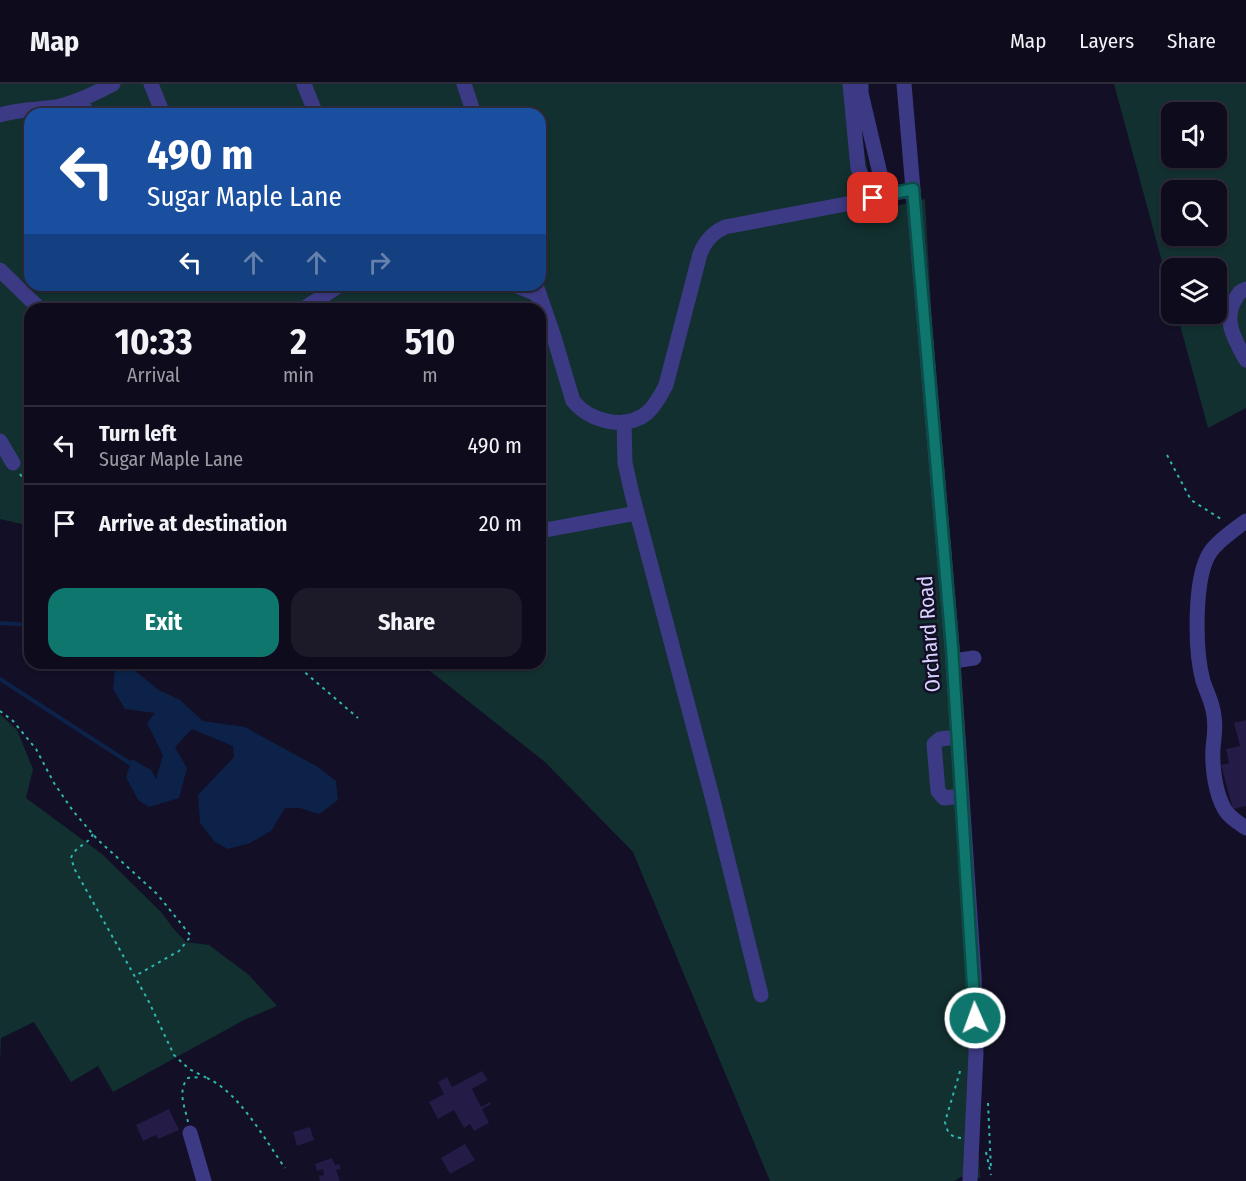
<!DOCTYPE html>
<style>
body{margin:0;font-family:"Fira Sans Condensed",sans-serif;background:#1c1929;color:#f1f3f6;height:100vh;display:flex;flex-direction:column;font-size:22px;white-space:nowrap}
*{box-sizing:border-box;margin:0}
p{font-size:20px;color:#9b9ba3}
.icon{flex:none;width:33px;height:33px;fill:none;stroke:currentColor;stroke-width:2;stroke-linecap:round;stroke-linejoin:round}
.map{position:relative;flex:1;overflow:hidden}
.side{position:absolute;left:24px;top:219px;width:522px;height:366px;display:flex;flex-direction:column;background:#0e0b1c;border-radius:18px;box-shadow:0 2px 4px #0004,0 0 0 2px #2e2b3b}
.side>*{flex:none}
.top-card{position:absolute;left:24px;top:24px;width:522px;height:183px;border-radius:18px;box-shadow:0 2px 4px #0004,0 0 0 2px #2e2b3b;background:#1a4fa0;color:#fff;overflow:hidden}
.buttons{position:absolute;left:1161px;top:18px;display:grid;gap:12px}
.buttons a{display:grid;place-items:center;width:66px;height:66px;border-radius:12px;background:#0e0b1c;box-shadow:0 2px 4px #0004,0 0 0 2px #2e2b3b;font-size:30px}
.pin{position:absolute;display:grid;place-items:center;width:51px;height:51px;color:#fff;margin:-26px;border-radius:12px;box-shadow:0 3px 9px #0006}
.me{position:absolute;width:66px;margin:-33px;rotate:358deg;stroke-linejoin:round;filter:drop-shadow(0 0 4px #0008)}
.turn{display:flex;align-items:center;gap:21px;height:126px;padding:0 24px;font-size:27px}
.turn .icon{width:78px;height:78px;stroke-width:2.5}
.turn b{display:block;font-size:42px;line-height:51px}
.lanes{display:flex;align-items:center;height:57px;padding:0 24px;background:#0003;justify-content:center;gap:30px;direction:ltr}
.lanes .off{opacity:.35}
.eta{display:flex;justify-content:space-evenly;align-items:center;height:102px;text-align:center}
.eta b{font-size:36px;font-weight:700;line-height:42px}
.cta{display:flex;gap:12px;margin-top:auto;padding:12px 24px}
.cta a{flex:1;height:69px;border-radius:18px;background:#0f766e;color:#fff;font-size:24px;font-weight:700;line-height:69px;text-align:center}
.cta a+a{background:#1c1929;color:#f1f3f6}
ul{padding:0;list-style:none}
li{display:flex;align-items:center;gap:18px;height:78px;padding:0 24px;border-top:2px solid #2e2b3b}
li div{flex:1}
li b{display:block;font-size:22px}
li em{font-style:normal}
header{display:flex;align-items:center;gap:36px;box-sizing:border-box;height:84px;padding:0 30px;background:#0e0b1c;border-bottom:2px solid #2e2b3b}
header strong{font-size:28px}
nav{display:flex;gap:33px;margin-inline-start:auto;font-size:21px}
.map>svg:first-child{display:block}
.green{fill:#12302f;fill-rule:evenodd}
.water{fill:#0c2248}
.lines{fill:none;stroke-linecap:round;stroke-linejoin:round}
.stream{stroke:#0c2248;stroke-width:4}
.building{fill:#241b47}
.path{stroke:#2fb8b0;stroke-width:2;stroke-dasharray:3 4.5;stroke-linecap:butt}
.minor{stroke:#3d3a85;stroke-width:15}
.route-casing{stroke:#0a4d48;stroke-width:15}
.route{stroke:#0f766e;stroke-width:10}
.labels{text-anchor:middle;stroke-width:5;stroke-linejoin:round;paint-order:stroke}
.street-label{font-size:21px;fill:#d9d4ff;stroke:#130f26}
</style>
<header>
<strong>Map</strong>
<nav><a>Map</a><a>Layers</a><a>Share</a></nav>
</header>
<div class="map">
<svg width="1246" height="1097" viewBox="0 0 1246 1097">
<rect width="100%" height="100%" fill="#130f26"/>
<path class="green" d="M0 0H852L875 127 925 115 980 1094 961 1093 954 1097H770L633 768 545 678 420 579H540V225H30V442L0 435ZM30 30H540V201H30Z
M1114 0H1246V324L1208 344 1177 230H1216V184H1172L1171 211ZM1172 28H1216V74H1172ZM1172 106H1216V152H1172Z
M0 630 17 646 33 685 26 714 102 770 161 828 173 844 186 858 209 861 249 891 277 922 244 936 113 1008 98 982 71 998 34 938 1 954 0 978Z"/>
<path class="water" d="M130 583 159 606 180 616 203 637 245 643 318 683 336 697 338 716 319 730 300 724H285L271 747 250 759 228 765 215 758 200 739 198 711 234 673 233 662 192 645 175 663 187 684 179 714 149 723 138 716 126 693 132 675 151 686 156 695 163 671 147 639 155 629 125 625 113 605 115 585Z"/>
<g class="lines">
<path class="stream" d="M0 539 30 541
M107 579 115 585
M0 595 131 680"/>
</g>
<path class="building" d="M1246 636V722L1233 725 1221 681 1229 679 1226 665 1240 662 1234 639Z
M482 987 488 996 472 1005 481 1023 490 1018 491 1020 482 1025 489 1039 474 1047 470 1040 464 1044 454 1026 438 1035 429 1018 444 1010 438 998 447 993 452 1003Z
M169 1025 179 1046 158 1055 156 1051 143 1057 136 1041Z
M310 1043 314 1056 297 1062 293 1048Z
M465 1060 475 1076 450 1090 441 1074Z
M332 1074 335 1081 339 1080 341 1085 336 1086 340 1097H320L319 1092 324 1091 323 1085 317 1087 315 1080Z"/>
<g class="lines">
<path class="path" d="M1167 371 1191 416 1224 437
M20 390 30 405
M294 579 358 634
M0 627 13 637 36 665 54 699 73 727 97 755 157 810 191 852 179 867 135 892
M93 750C88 761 75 762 71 774L75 786 148 916 174 971 189 985 207 994
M207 994C240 1009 265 1056 285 1084
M988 1019 991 1085
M188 1038C185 1023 177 1007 188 994L202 993
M961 1054C950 1053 947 1048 945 1038L961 984
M986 1068 991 1091"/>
<path class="minor" d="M151 0 163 30
M304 0 316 30
M464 0 474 30
M850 0 858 84 862 93 885 111
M861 0V9L885 111
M904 0 952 563 974 892 976 969 970 1097
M81 15 87 30
M0 31C18 25 37 26 56 23 76 19 95 9 113 0
M0 186 40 225
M514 201 535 209 542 218
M536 201 553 250 573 317C590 337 624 347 647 329 655 322 661 311 666 301L700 170C705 157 712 149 725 143L862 117 913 105
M1246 205C1240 207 1239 209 1236 214 1222 236 1235 256 1246 276
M303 225 340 201
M624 338 625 379 632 410 714 720 761 911
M0 357 13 379
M1246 437C1234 446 1220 455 1211 467 1193 492 1195 568 1203 597 1207 609 1213 620 1214 632 1216 644 1214 653 1213 664 1212 683 1215 709 1225 726 1230 734 1239 739 1246 744
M540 447 637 429
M953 577 974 574
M958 653 940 655 934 660 938 707 944 714 962 712
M190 1049 204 1097"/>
</g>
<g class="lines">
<g class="route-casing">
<path id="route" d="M873 114 913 105 952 563 975 934"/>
</g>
<use href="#route" class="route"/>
</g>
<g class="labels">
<g class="street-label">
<text transform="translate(929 550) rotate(-94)" y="7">Orchard Road</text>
</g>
</g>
</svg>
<div class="buttons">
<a><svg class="icon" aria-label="sound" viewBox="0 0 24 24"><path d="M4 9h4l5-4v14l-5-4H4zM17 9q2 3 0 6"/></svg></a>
<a><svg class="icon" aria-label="search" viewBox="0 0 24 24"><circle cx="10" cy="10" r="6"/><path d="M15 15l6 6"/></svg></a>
<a><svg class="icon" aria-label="layers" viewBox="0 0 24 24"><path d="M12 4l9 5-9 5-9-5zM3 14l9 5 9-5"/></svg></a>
</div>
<div class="pin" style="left:873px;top:114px;background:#d93025"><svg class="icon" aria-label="arrive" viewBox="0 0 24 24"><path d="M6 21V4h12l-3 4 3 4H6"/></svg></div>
<svg class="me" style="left:975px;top:934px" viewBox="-20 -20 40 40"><circle r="17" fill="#0f766e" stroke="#fff" stroke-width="3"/><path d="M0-11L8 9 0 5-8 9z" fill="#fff"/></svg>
<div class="top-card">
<div class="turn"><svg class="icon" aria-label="left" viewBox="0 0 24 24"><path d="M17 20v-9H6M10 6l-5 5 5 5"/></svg><div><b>490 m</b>Sugar Maple Lane</div></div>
<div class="lanes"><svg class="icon" aria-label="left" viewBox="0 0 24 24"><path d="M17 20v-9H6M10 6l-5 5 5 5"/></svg><svg class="icon off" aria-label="ahead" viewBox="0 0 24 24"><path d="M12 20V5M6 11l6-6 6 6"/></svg><svg class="icon off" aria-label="ahead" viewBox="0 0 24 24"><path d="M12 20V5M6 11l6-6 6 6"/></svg><svg class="icon off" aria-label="right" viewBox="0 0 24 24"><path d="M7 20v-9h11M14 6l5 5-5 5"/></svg></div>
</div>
<section class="side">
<div class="eta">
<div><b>10:33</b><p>Arrival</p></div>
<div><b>2</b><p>min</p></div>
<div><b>510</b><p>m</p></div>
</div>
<ul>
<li><svg class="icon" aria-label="left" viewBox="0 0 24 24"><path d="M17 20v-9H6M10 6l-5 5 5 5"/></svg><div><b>Turn left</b><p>Sugar Maple Lane</p></div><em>490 m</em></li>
<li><svg class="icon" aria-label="arrive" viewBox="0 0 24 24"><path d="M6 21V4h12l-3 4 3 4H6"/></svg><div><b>Arrive at destination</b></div><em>20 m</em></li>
</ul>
<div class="cta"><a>Exit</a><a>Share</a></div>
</section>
</div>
